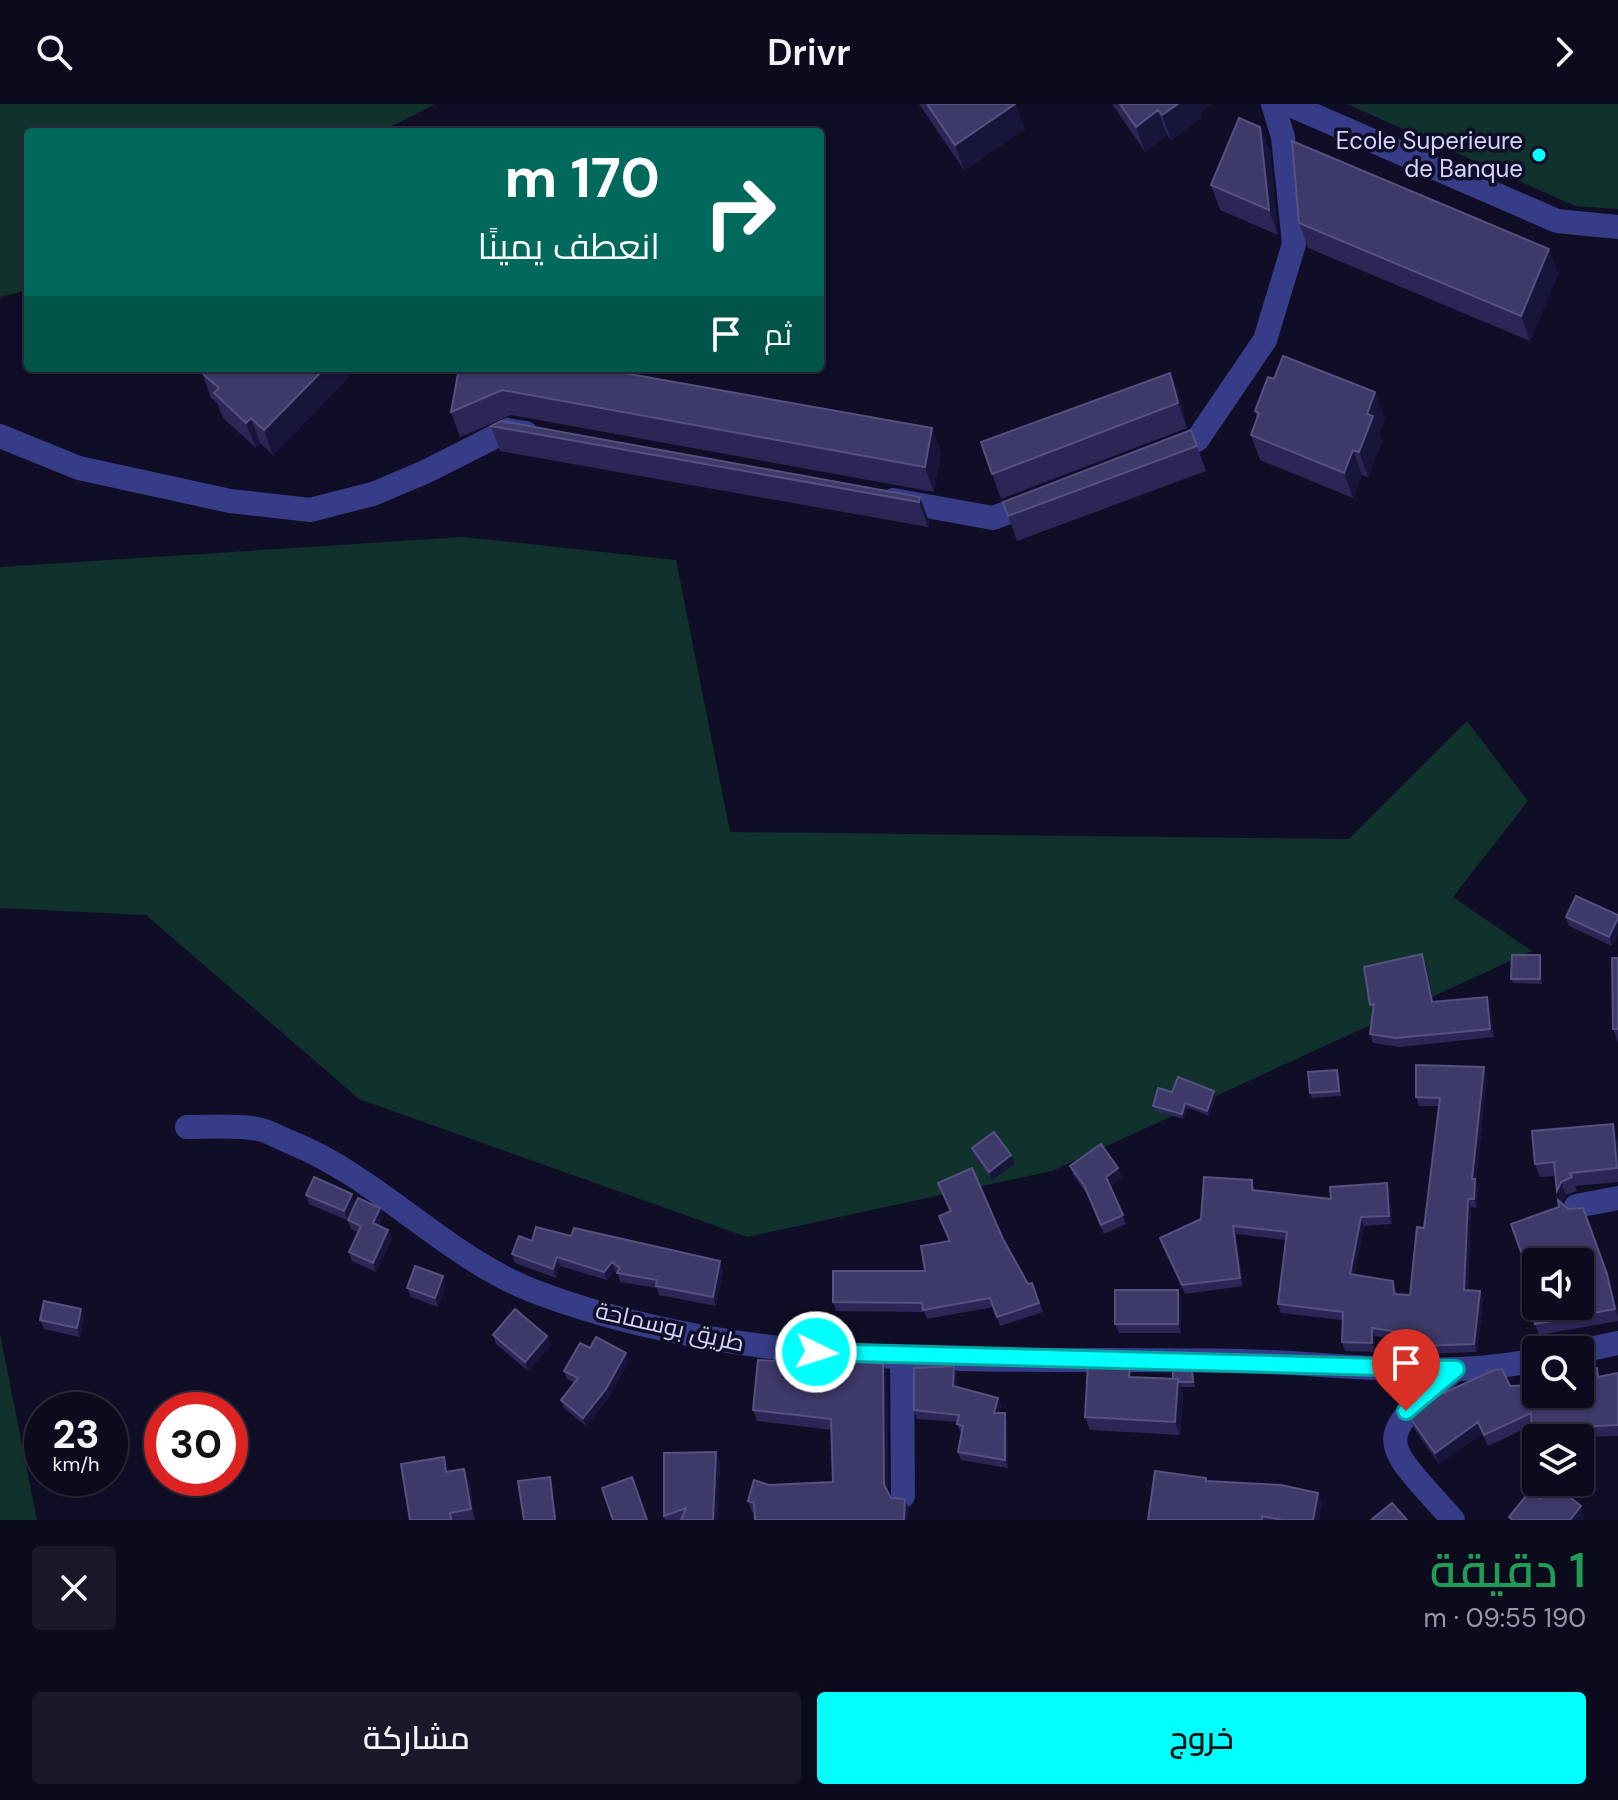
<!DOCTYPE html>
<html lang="ar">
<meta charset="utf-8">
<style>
body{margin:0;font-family:"DM Sans",Cairo,sans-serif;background:#1a182a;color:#f1f3f6;direction:rtl;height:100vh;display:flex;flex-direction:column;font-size:30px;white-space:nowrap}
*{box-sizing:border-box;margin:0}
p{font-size:26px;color:#9a9aa4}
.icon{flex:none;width:44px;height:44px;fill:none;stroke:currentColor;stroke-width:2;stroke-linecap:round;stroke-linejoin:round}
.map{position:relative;height:1416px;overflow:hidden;direction:ltr}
.sheet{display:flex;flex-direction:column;background:#0c0a1d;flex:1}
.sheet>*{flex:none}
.guide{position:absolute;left:24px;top:24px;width:800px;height:244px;border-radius:8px;box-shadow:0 2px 6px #0004,0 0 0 2px #2c2b3b;direction:rtl;background:#00695c;color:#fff;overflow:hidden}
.fabs{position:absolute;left:1522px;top:1144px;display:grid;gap:16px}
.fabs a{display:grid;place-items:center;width:72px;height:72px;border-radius:8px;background:#0c0a1d;box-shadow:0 2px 6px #0004,0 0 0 2px #2c2b3b;font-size:40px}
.speed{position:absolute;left:24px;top:1288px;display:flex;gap:16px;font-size:40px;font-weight:700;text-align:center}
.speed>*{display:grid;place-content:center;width:104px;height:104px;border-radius:50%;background:#0c0a1d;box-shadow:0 2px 6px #0004,0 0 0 2px #2c2b3b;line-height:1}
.speed small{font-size:20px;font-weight:400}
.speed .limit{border:12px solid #d22;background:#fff;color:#111}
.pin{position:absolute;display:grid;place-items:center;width:68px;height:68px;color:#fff;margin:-82px -34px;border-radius:50% 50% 50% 0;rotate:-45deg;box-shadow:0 0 8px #0007}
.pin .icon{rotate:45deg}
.me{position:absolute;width:88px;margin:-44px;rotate:94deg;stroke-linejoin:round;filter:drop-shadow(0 0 6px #0008)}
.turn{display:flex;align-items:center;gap:28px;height:168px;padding:0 32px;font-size:36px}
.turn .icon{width:104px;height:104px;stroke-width:2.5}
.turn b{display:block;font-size:56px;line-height:68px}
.then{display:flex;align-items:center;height:76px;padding:0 32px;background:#0003;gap:16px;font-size:30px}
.round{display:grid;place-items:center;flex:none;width:84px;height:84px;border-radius:8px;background:#1a182a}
.overview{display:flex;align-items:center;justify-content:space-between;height:136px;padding:0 32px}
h1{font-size:48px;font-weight:600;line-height:60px;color:#1e9e55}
.cta{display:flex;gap:16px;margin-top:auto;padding:16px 32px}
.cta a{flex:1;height:92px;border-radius:8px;background:#00fffe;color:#111;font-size:32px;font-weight:600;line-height:92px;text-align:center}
.cta a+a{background:#1a182a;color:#f1f3f6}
header{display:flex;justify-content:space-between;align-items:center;height:104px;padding:0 32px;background:#0c0a1d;font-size:36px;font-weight:600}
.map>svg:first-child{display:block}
.green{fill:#11312d}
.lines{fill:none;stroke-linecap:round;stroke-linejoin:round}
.minor{stroke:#363c88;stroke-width:24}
.wall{fill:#2b2656}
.shaded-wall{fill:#18153b}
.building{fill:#3d3968;stroke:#555180;stroke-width:2;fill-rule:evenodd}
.route-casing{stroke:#00a6a5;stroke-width:20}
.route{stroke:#00fffe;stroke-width:14}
.poi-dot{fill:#00fffe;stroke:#100e27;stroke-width:3}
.labels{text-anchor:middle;stroke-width:7;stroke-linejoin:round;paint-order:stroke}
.poi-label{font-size:24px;fill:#d4d4ff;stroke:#100e27;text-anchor:end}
.street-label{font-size:24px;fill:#d4d4ff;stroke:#100e27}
</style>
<header><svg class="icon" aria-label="forward" viewBox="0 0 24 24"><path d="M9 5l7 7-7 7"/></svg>Drivr<svg class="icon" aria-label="search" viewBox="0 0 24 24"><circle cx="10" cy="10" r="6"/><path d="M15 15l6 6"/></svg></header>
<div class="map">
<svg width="1618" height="1416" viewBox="0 0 1618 1416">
<rect width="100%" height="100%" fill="#100e27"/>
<path class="green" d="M0 0H435L381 28H28V186L0 193Z
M1347 0H1618V105L1575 102Z
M463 433 676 456 730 728 1349 735 1467 617 1528 697 1453 793 1532 847 1052 1067 747 1133 359 995 146 811 0 804V463Z
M0 1230 37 1416H0Z"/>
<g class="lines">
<path class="minor" d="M1288 0 1557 117 1618 123
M0 332 79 364 230 397 310 406 373 390 425 368 508 326 526 329
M1167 347 1197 336 1265 236 1294 140 1283 33 1273 0
M893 396 993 414 1036 398
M187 1023C210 1023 235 1021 258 1025 269 1027 280 1034 290 1038 380 1074 446 1154 536 1188 761 1273 1005 1252 1241 1257 1338 1259 1440 1276 1536 1256
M1576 1102 1618 1094
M1580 1247 1618 1239
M902 1253 903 1392
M1453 1416C1383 1336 1368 1339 1456 1265"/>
</g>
<path class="wall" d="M919 0H1015L1025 25 964 66Z
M1112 0H1211L1200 8 1202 14 1171 36 1167 31 1145 48Z
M1260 23 1270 48 1278 131 1220 106 1211 81Z
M1299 119 1549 145 1558 170 1530 237 1308 144Z
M207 264H347L350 272 273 351 260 339 256 344 223 314 217 299 211 294 202 269Z
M459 264 932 324 941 349 934 388 511 311 460 333 451 308Z
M1170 269 1180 294 1187 324 1001 395 981 338Z
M1255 307 1385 314 1379 329 1382 337 1368 373 1362 371 1353 394 1260 356 1251 331 1257 315Z
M491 322 920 393 929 418 928 423 500 347Z
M1191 326 1206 367 1017 437 1003 398Z
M1618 811V830L1612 842 1569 822 1566 813Z
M1540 851 1542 856V880L1513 879 1511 875Z
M1618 854V939L1613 925Z
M1426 859 1433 898 1487 893 1490 901 1494 933 1400 943 1373 939 1370 930 1373 908 1370 901Z
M1337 966 1339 971 1341 992 1312 994 1310 989Z
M1487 972 1476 1077 1478 1084 1477 1104 1471 1103 1468 1186 1480 1187 1483 1196 1477 1248 1420 1250 1417 1239 1375 1232V1248L1345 1247 1342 1238V1216L1281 1209 1278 1200 1286 1136 1236 1130 1243 1182 1185 1190 1160 1134 1201 1115 1252 1076 1255 1087 1331 1095 1387 1079 1390 1088 1392 1120 1364 1122 1355 1171 1393 1177 1397 1190 1410 1191 1424 1124 1439 1002H1419L1416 993Z
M1214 987 1216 991 1209 1012 1187 1003 1184 1015 1155 1007 1153 1002 1172 988Z
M1613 1020 1617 1033 1618 1039V1078L1575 1082 1577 1087 1566 1091 1562 1099 1611 1181 1618 1211V1217L1539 1231 1535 1220 1532 1178 1561 1099 1557 1087 1555 1072 1540 1073 1535 1060Z
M972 1044 1015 1060 992 1076 975 1053Z
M1070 1062 1122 1073 1110 1081 1126 1120 1104 1130 1087 1090 1073 1071Z
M938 1079 1003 1135 1028 1180 1032 1179 1043 1208 1000 1222 993 1203 927 1215 924 1208 836 1207 833 1198 925 1167 950 1137 939 1112 950 1107Z
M306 1091 355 1099 347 1116 309 1100Z
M380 1104 383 1113 379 1121 388 1126 392 1135 376 1168 352 1157 349 1148 358 1128 351 1125 348 1116Z
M532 1137 723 1166 716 1202 659 1191 657 1184 620 1178 618 1169 615 1167 607 1176 560 1162 556 1174 515 1159 512 1150Z
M443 1172 446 1181 438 1203 411 1193 407 1184Z
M1178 1186 1181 1195V1229H1119L1115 1220Z
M81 1205 84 1214 80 1233 44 1225 40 1216Z
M493 1231 551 1241 528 1267 496 1240Z
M590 1244 629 1257 609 1293 586 1322 564 1304 561 1296 575 1279 567 1275 564 1267Z
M775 1257 883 1260 887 1271 888 1388 891 1394 905 1395 909 1406 908 1416H755L754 1409 752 1408 748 1397 769 1381 833 1378 832 1326 757 1317 753 1306Z
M954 1262 957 1270 956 1283 998 1294 1001 1302 999 1309 1007 1317 1008 1364 961 1356 958 1348 962 1329 960 1328 957 1318 917 1315 914 1306Z
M1192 1267 1194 1272 1195 1283H1180L1183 1289 1180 1331 1090 1326 1085 1313 1133 1273 1173 1275Z
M1618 1269V1332L1536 1334V1344L1532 1334 1531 1322 1488 1342 1482 1329 1439 1360 1415 1326 1411 1315 1445 1283 1447 1288 1510 1282 1536 1290Z
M716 1348 720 1359 717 1416H665L664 1412Z
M449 1367 469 1378 475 1416H410Z
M1208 1378 1318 1389 1322 1400 1319 1416H1148Z"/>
<path class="shaded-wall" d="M1015 0 1025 25 964 66 955 41Z
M1178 0H1211L1200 8 1202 14 1171 36 1162 11Z
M1158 6 1167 31 1145 48 1136 23Z
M1260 23 1270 48 1278 131 1269 106Z
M1549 145 1558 170 1530 237 1521 212Z
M325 264H347L350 272 273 351 264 326Z
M1170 269 1180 294 1187 324 1178 299Z
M1375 288 1385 314 1379 329 1382 337 1368 373 1359 348 1367 310Z
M251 314 260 339 256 344 246 319Z
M932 324 941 349 934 388 925 363Z
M1353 346 1362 371 1353 394 1344 369Z
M920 393 929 418 928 423 919 398Z
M1618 814V830L1612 842 1609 833Z
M1422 850 1426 859 1435 907 1432 898Z
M1540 851 1542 856V880L1540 875Z
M1487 893 1490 901 1494 933 1490 925Z
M1484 963 1487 972 1476 1077 1478 1084 1477 1104 1474 1095 1472 1075Z
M1214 987 1216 991 1209 1012 1207 1007Z
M1185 999 1187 1003 1184 1015 1182 1010Z
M1613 1020 1617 1033 1618 1067 1617 1064Z
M1011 1051 1015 1060 992 1076 989 1068Z
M1118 1064 1122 1073 1110 1082 1106 1073Z
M1561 1078 1566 1091 1562 1100 1557 1087Z
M1387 1079 1390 1088 1392 1120 1389 1112Z
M352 1090 355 1099 347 1116 344 1107Z
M1468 1095 1471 1103 1467 1194 1464 1186Z
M380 1104 383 1113 376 1128 373 1119Z
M1361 1113 1364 1122 1354 1179 1350 1170Z
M1233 1122 1236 1130 1243 1182 1240 1174Z
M388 1126 392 1135 376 1168 373 1159Z
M557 1153 560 1162 556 1174 553 1165Z
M720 1157 723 1166 716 1202 713 1193Z
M612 1158 615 1167 607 1176 604 1168Z
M1607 1170 1611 1181 1618 1213 1615 1205Z
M443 1172 446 1181 438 1203 435 1194Z
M1178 1186 1181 1195V1229L1178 1220Z
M1480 1187 1483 1196 1477 1248 1474 1240Z
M81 1205 84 1214 80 1233 77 1224Z
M1372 1224 1375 1232V1248L1372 1239Z
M547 1232 551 1241 528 1267 525 1258Z
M626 1249 629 1257 609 1293 586 1322 583 1314Z
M883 1260 887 1271 888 1392 884 1381Z
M954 1262 957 1270 956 1290 953 1282Z
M1178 1275 1183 1289 1180 1331 1175 1318Z
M998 1294 1001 1302 997 1317 994 1309Z
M1005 1309 1007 1317 1008 1364 1005 1356Z
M1478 1318 1482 1329 1439 1360 1435 1349Z
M716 1348 720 1359 717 1416H713Z
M464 1365 469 1378 475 1416 471 1405Z
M550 1373 552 1381 557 1416H555Z
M1318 1389 1322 1400 1319 1416H1313Z
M905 1395 909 1406 908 1416H904Z
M1581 1402 1585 1416H1570Z"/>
<path class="building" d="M927 0H1015L955 41Z
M1120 0H1178L1162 11 1158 6 1136 23Z
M1239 14 1260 23 1269 106 1211 81Z
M1292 37 1549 145 1521 212 1299 119Z
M1283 252 1375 288 1367 310 1373 312 1359 348 1353 346 1344 369 1251 331 1259 309 1255 307 1268 273 1274 275Z
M207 264H325L264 326 251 314 246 319 214 289 219 284 202 269Z
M459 264H596L932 324 925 363 502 286 451 308Z
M1170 269 1178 299 992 370 981 338Z
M501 317 920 393 919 398 491 322Z
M1191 326 1197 342 1008 412 1003 398Z
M1576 792 1618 811V814L1609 833 1566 813Z
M1422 850 1432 898 1487 893 1490 925 1396 934 1370 930 1374 900 1370 901 1364 863Z
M1512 851H1540V875H1511Z
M1612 854H1618V925H1613Z
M1416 961 1484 963 1472 1075H1475L1474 1095H1468L1464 1186 1480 1187 1474 1240 1417 1242 1418 1231 1372 1224V1239L1342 1238 1343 1208 1278 1200 1287 1128 1233 1122 1240 1174 1182 1181 1160 1134 1201 1115 1204 1073 1252 1076V1086L1331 1095 1330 1083 1387 1079 1389 1112 1361 1113 1350 1170 1393 1177 1394 1190 1410 1191 1417 1123 1424 1124 1440 994 1416 993Z
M1337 966 1339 987 1310 989 1308 968Z
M1178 973 1214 987 1207 1007 1185 999 1182 1010 1153 1002 1158 984 1172 988Z
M1613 1020 1617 1064 1570 1069 1572 1073 1561 1078 1557 1087 1554 1058 1535 1060 1532 1027Z
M994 1028 1011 1051 989 1068 972 1044Z
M1101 1040 1118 1064 1106 1073 1123 1111 1101 1121 1084 1081 1070 1062Z
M972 1064 1003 1135 1028 1180 1032 1179 1039 1199 997 1213 990 1194 923 1206 922 1199 833 1198V1167H925L921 1142 950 1137 939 1112 951 1107 938 1079Z
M314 1073 352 1090 344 1107 306 1091Z
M358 1094 380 1104 373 1119 388 1126 373 1159 349 1148 361 1122 348 1116Z
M1558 1096 1568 1105 1583 1104 1607 1170 1615 1205 1535 1220 1527 1179 1532 1178 1511 1120 1559 1103ZM1536 1158H1580V1202H1536Z
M536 1123 571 1132 574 1124 720 1157 713 1193 656 1182 657 1176 617 1169 620 1164 612 1158 604 1168 557 1153 553 1165 512 1150 519 1132 532 1137Z
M415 1162 443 1172 435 1194 407 1184Z
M1115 1186H1178V1220H1115Z
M44 1197 81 1205 77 1224 40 1216Z
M515 1205 547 1232 525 1258 493 1231Z
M596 1233 626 1249 606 1285 583 1314 561 1296 578 1274 564 1267 580 1239 590 1244Z
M775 1252 883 1260 884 1381 891 1394 905 1395 904 1416H755L754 1399 748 1397 754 1376 769 1381 833 1378 831 1315 753 1306 758 1256 775 1257Z
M1088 1260 1130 1263 1129 1273 1178 1275 1175 1318 1085 1313Z
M954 1262 953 1282 998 1294 994 1309H1005V1356L958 1348 963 1322 957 1320 959 1311 914 1306V1264Z
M1597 1264 1598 1273 1618 1269V1321L1576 1323V1332L1532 1334 1531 1309 1484 1331 1478 1318 1435 1349 1411 1315 1445 1283 1444 1289 1494 1266 1502 1265 1510 1282 1536 1281V1290H1580V1265Z
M1173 1267H1192L1193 1278H1179L1178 1275H1173Z
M42 1327V1343L39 1328Z
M716 1348 713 1416H681L686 1404 664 1412V1349Z
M444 1353 446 1368 464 1365 471 1405 450 1409 451 1416H410L401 1360Z
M1155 1367 1206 1374V1377L1281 1381 1318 1389 1313 1416H1283L1262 1412V1416H1148Z
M550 1373 555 1416H524L518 1377Z
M632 1373 647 1416H613L602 1384Z
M1552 1379 1581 1402 1570 1416H1513L1509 1413 1530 1387 1540 1395Z
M1392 1399 1407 1416H1371Z"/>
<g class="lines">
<g class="route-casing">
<path id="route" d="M816 1248 1456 1265 1406 1307"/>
</g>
<use href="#route" class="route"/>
</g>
<circle class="poi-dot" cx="1539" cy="51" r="8"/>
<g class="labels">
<g class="poi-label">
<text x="1523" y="45">Ecole Superieure<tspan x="1523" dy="28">de Banque</tspan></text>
</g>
<g class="street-label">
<text transform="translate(670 1223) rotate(13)" y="8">طريق بوسماحة</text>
</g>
</g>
</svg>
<div class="fabs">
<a><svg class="icon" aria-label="sound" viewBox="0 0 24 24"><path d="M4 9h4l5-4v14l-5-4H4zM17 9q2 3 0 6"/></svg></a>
<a><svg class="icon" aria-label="search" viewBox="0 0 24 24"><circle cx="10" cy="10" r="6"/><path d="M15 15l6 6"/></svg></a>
<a><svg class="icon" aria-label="layers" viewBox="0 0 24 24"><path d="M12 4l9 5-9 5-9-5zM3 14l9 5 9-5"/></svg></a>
</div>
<div class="speed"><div>23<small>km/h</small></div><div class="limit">30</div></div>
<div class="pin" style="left:1406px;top:1307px;background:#d93025"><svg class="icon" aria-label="arrive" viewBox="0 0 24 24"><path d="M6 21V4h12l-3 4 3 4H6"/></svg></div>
<svg class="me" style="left:816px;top:1248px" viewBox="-20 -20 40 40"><circle r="17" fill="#00fffe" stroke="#fff" stroke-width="3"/><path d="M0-11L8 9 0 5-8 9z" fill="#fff"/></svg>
<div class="guide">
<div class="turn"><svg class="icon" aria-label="right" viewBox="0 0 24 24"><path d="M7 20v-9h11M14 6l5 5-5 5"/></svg><div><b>170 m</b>انعطف يمينًا</div></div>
<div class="then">ثم<svg class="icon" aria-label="arrive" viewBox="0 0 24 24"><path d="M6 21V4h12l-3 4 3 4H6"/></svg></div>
</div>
</div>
<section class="sheet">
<div class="overview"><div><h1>1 دقيقة</h1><p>190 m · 09:55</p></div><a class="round"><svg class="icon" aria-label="close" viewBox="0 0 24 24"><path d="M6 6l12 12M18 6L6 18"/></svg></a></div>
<div class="cta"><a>خروج</a><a>مشاركة</a></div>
</section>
